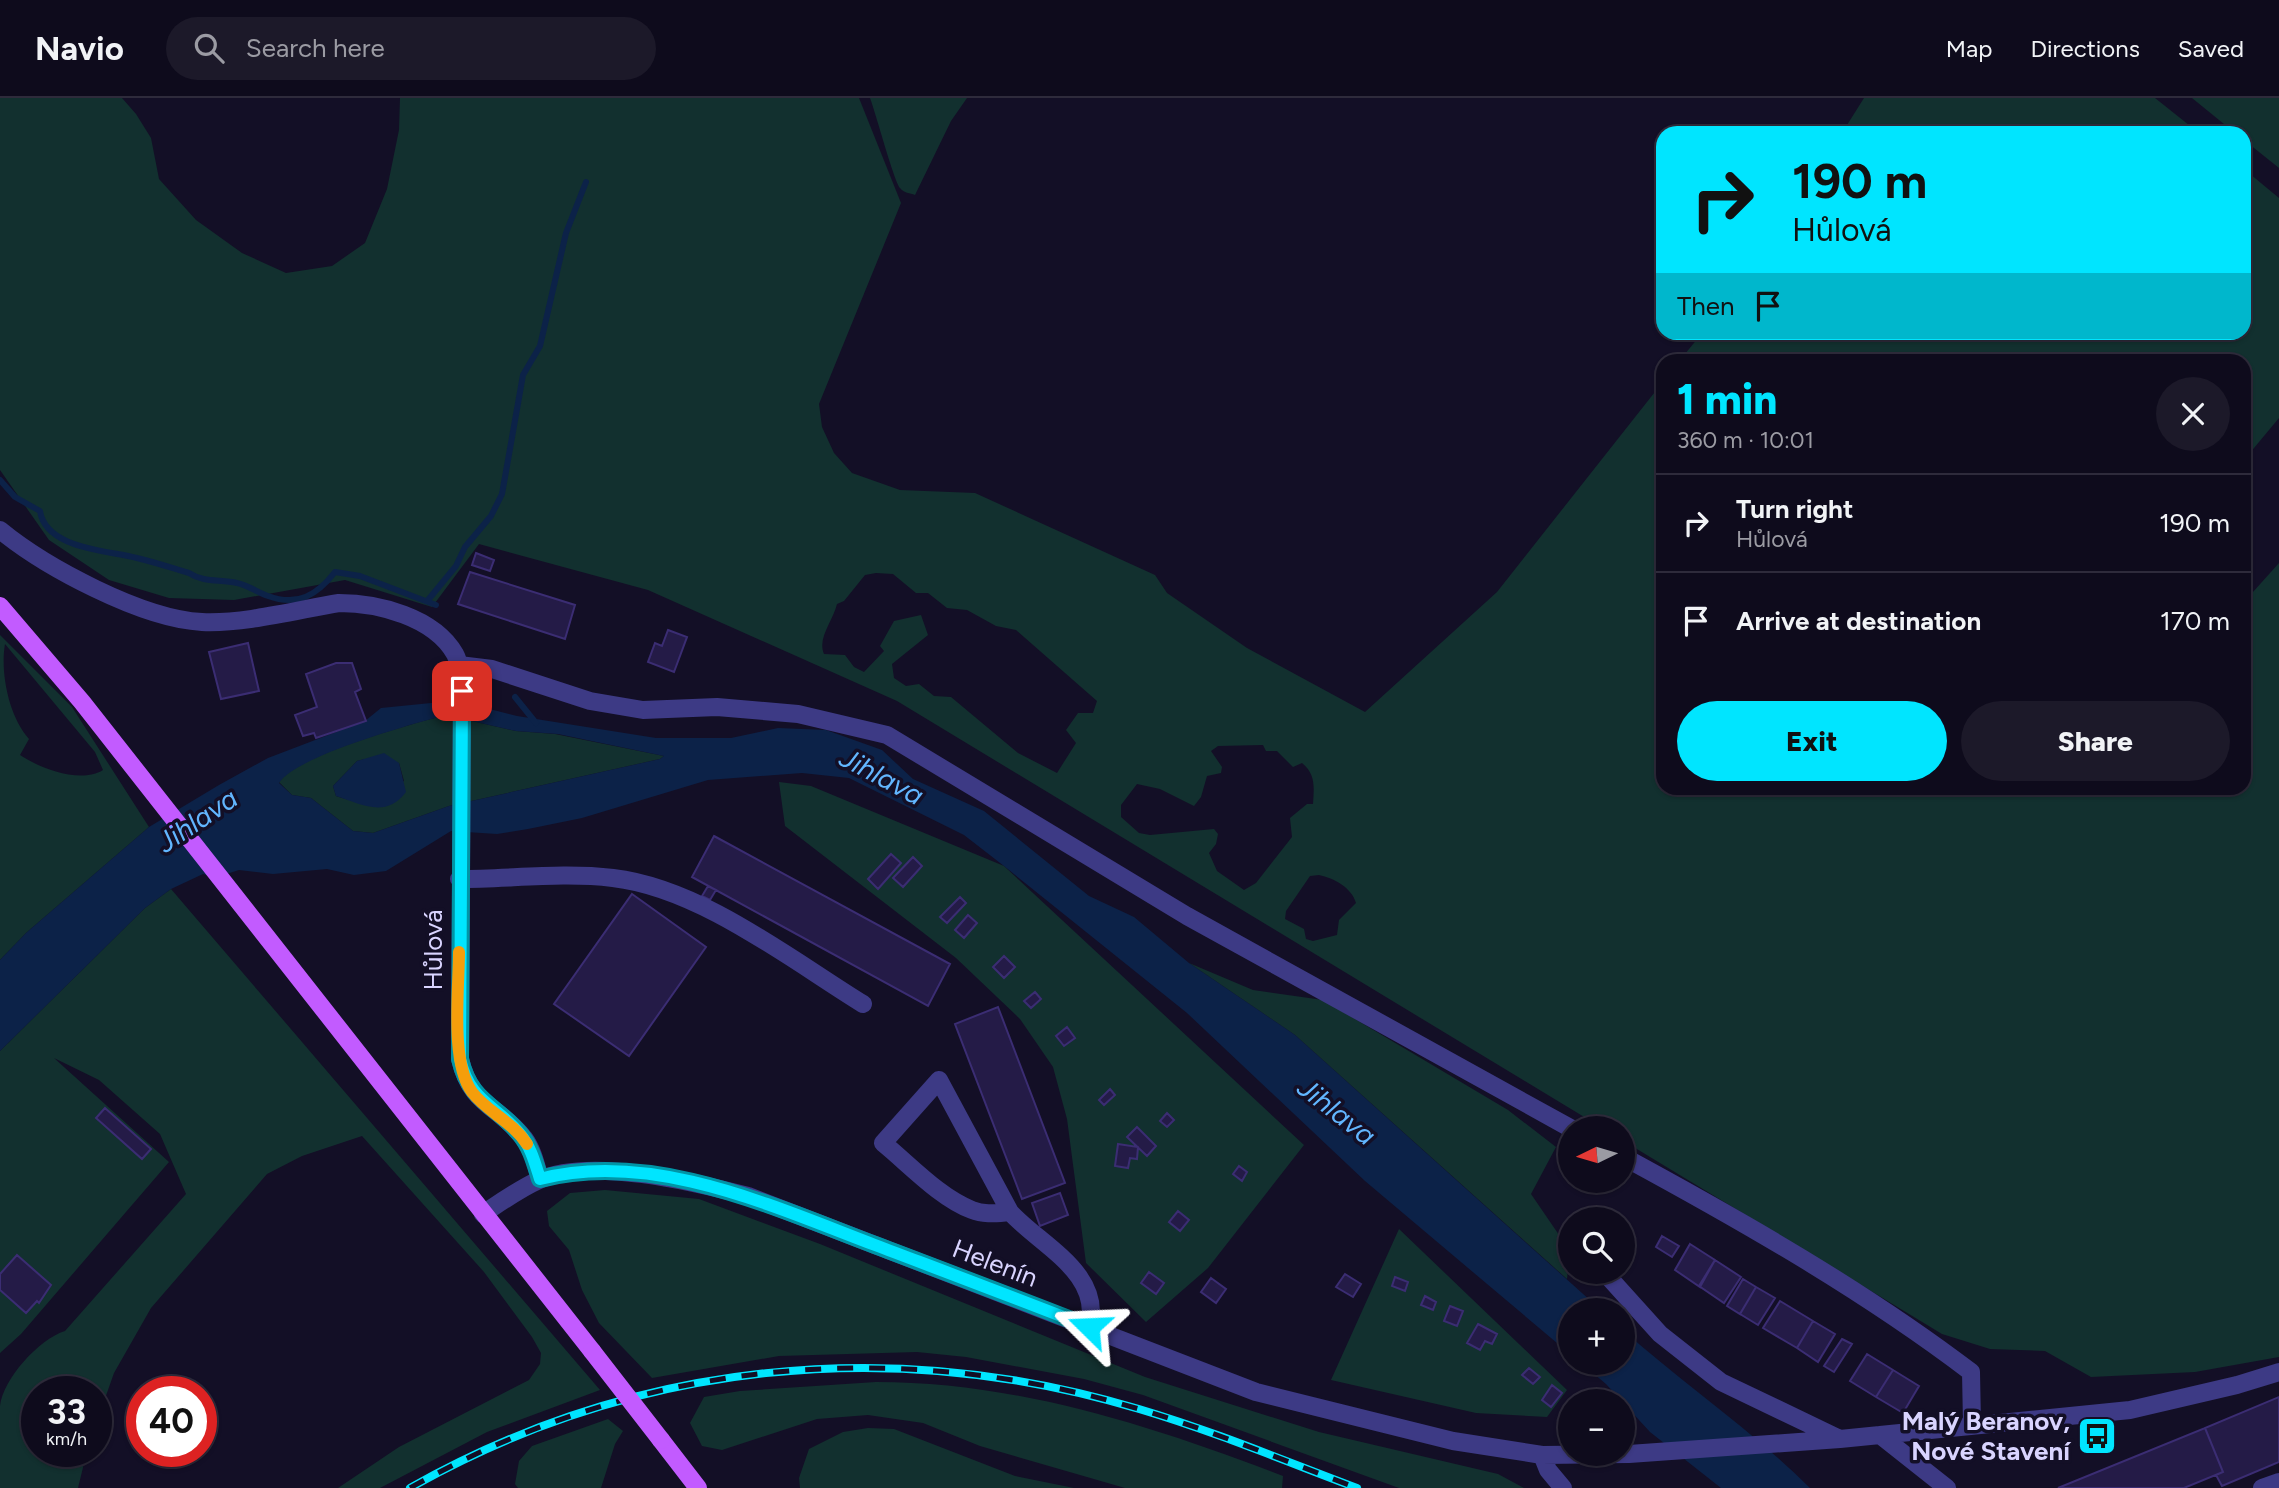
<!DOCTYPE html>
<meta charset="utf-8">
<style>
body{margin:0;font-family:Figtree,sans-serif;background:#1c1929;color:#f1f3f6;height:100vh;display:flex;flex-direction:column;font-size:26px;white-space:nowrap}
*{box-sizing:border-box;margin:0}
p{font-size:23px;color:#9b9ba3}
.icon{flex:none;width:38px;height:38px;fill:none;stroke:currentColor;stroke-width:2;stroke-linecap:round;stroke-linejoin:round}
.map{position:relative;flex:1;overflow:hidden}
.panel{position:absolute;left:1656px;top:256px;width:595px;height:441px;display:flex;flex-direction:column;background:#0e0b1c;border-radius:21px;box-shadow:0 2px 5px #0004,0 0 0 2px #2e2b3b}
.panel>*{flex:none}
.hud{position:absolute;left:1656px;top:28px;width:595px;height:214px;border-radius:21px;box-shadow:0 2px 5px #0004,0 0 0 2px #2e2b3b;background:#00e5ff;color:#111;overflow:hidden}
.needle{width:46px;rotate:265deg}
.fabs{position:absolute;left:1558px;top:1018px;display:grid;gap:14px}
.fabs a{display:grid;place-items:center;width:77px;height:77px;border-radius:50%;background:#0e0b1c;box-shadow:0 2px 5px #0004,0 0 0 2px #2e2b3b;font-size:35px}
.speed{position:absolute;left:21px;top:1278px;display:flex;gap:14px;font-size:35px;font-weight:700;text-align:center}
.speed>*{display:grid;place-content:center;width:91px;height:91px;border-radius:50%;background:#0e0b1c;box-shadow:0 2px 5px #0004,0 0 0 2px #2e2b3b;line-height:1}
.speed small{font-size:18px;font-weight:400}
.speed .limit{border:10px solid #d22;background:#fff;color:#111}
.pin{position:absolute;display:grid;place-items:center;width:60px;height:60px;color:#fff;margin:-30px;border-radius:14px;box-shadow:0 4px 10px #0006}
.me{position:absolute;width:77px;margin:-38px;rotate:291deg;stroke-linejoin:round;filter:drop-shadow(0 0 5px #0008)}
.turn{display:flex;align-items:center;gap:24px;height:147px;padding:0 21px;font-size:32px}
.turn .icon{width:91px;height:91px;stroke-width:2.5}
.turn b{display:block;font-size:49px;line-height:60px}
.then{display:flex;align-items:center;height:66px;padding:0 21px;background:#0003;gap:14px;font-size:26px}
.round{display:grid;place-items:center;flex:none;width:74px;height:74px;border-radius:37px;background:#1c1929}
.summary{display:flex;align-items:center;justify-content:space-between;height:119px;padding:0 21px}
h1{font-size:42px;font-weight:800;line-height:52px;color:#00e5ff}
.button{display:flex;gap:14px;margin-top:auto;padding:14px 21px}
.button a{flex:1;height:80px;border-radius:42px;background:#00e5ff;color:#111;font-size:28px;font-weight:800;line-height:80px;text-align:center}
.button a+a{background:#1c1929;color:#f1f3f6}
ul{padding:0;list-style:none}
li{display:flex;align-items:center;gap:21px;height:98px;padding:0 21px;border-top:2px solid #2e2b3b}
li div{flex:1}
li b{display:block;font-size:26px}
li em{font-style:normal}
header{display:flex;align-items:center;gap:42px;box-sizing:border-box;height:98px;padding:0 35px;background:#0e0b1c;border-bottom:2px solid #2e2b3b}
header strong{font-size:33px}
nav{display:flex;gap:38px;margin-inline-start:auto;font-size:24px}
.search{width:490px;height:63px;background:#1c1929;display:flex;align-items:center;gap:18px;box-sizing:border-box;padding:0 24px;border-radius:38px;color:#9b9ba3;font-size:26px}
.map>svg:first-child{display:block}
.green{fill:#12302f;fill-rule:evenodd}
.water{fill:#0c2248;fill-rule:evenodd}
.lines{fill:none;stroke-linecap:round;stroke-linejoin:round}
.stream{stroke:#0c2248;stroke-width:6}
.building{fill:#241b47;stroke:#3b2d73;stroke-width:2}
.minor{stroke:#3d3a85;stroke-width:18}
.major{stroke:#c25bff;stroke-width:18}
.rail-casing{stroke:#00e5ff;stroke-width:8}
.rail{stroke:#130f26;stroke-width:5;stroke-dasharray:16;stroke-linecap:butt}
.major-bridge{stroke:#c25bff;stroke-width:18}
.route-casing{stroke:#0095a6;stroke-width:18}
.route{stroke:#00e5ff;stroke-width:12}
.slow{stroke:#f59e0b;stroke-width:12}
.labels{text-anchor:middle;stroke-width:7;stroke-linejoin:round;paint-order:stroke}
.street-label{font-size:26px;fill:#d9d4ff;stroke:#130f26}
.poi-label{font-size:26px;font-weight:bold;fill:#d9d4ff;stroke:#130f26;text-anchor:end}
.water-label{font-size:28px;font-style:italic;fill:#62b6ff;stroke:#130f26}
</style>
<header>
<strong>Navio</strong>
<div class="search"><svg class="icon" aria-label="search" viewBox="0 0 24 24"><circle cx="10" cy="10" r="6"/><path d="M15 15l6 6"/></svg>Search here</div>
<nav><a>Map</a><a>Directions</a><a>Saved</a></nav>
</header>
<div class="map">
<svg width="2279" height="1390" viewBox="0 0 2279 1390">
<rect width="100%" height="100%" fill="#130f26"/>
<path class="green" d="M0 0H122L136 16 151 40 159 81 196 122 242 155 286 175 332 168 365 145 387 91 399 32 400 0H859L901 105 819 306 822 329 834 355 852 375 900 392 975 395 1155 477 1167 495 1247 550 1365 614 1497 494 1662 285V690H2244V504L2279 465V1259L2195 1274 2091 1279 2045 1253 1990 1251 1942 1236 1622 1042V1031H1604L897 603 648 492 479 446 432 509 345 482 234 502 169 500 109 482 49 442 0 372ZM876 475 893 476 916 495H928L947 510 967 512 996 528 1016 532 1097 603 1093 615H1078L1066 632 1076 645 1057 675 1018 655 951 599 934 598 919 586 906 588 894 580 892 566 928 537 921 517 894 523 880 548 884 553 864 574 854 569 845 557 824 556C817 540 833 523 837 506L844 503 865 477ZM1263 647 1266 653H1277L1293 669 1302 665C1316 676 1314 690 1313 706H1307L1290 720 1292 739 1256 785 1244 792 1217 773 1209 755 1216 746 1218 736 1214 731 1150 737 1139 735 1121 719V707L1137 686 1160 691 1194 708 1201 699 1207 678 1221 675 1222 669 1211 653 1218 648ZM1319 777C1334 780 1352 790 1356 805L1339 822 1337 837 1313 843 1306 841 1304 831 1285 821 1286 813 1310 778Z
M870 0H967L951 23 915 97C910 95 904 95 900 90 894 83 876 16 870 0Z
M1864 0H2155L2199 35H1842Z
M2192 0H2279V70L2244 42V35H2235Z
M2244 71 2279 100V320L2244 362V262H1680L1703 234H2244Z
M0 537 72 609 149 729 26 835 0 862ZM5 546 95 654 103 672C81 686 41 671 20 657L29 641C9 619 0 575 5 546Z
M446 617 516 633 555 636 664 658 660 661 449 708 373 735 353 733 311 700 292 697 279 684C297 657 411 626 446 617ZM365 661 399 665 404 683 349 702 336 698 333 688 357 663Z
M779 684 811 688 1004 768 1304 1047 1208 1170 1146 1224 1086 1165 1067 1021 1053 969 1020 921 956 860 785 728Z
M171 791 600 1292 487 1334 380 1390H338L399 1349 529 1282 540 1266 541 1255 532 1239 484 1174 362 1038 302 1058 267 1076 151 1210 114 1275 96 1326V1293H37V1353H87L78 1390H0C0 1363 0 1335 0 1308 3 1281 39 1241 65 1233L186 1096 160 1036 99 982 54 960 169 1064 21 1236 0 1255V953L145 810Z
M1189 865 1253 892 1323 902 1508 1012 1556 1049 1531 1096 1570 1153 1567 1181 1295 937Z
M605 1092 699 1101 820 1146 1145 1279 1319 1334 1498 1376 1524 1390H1399L1143 1297 1084 1281 966 1259 917 1254 779 1258 652 1280 599 1225 582 1192 569 1152 549 1128 547 1113 570 1095Z
M1399 1131 1567 1292 1547 1319 1476 1315 1331 1282Z
M876 1284C1018 1284 1152 1328 1283 1378L1282 1390H1125L980 1348 923 1325 868 1317 817 1321 722 1352 702 1348 690 1325 704 1299 740 1293Z
M608 1321 623 1333 615 1346 601 1390H518L515 1386 519 1363 532 1348Z
M868 1330 894 1331 1015 1378 1074 1390H800L799 1380 809 1351 843 1334Z"/>
<path class="water" d="M441 604H462L517 618 656 640H731L778 630 826 632 882 652 913 681 984 713 1089 798 1134 819 1189 865 1295 937 1602 1213H1570V1256L1365 1083 1187 915 1004 768 964 737 849 680 802 675 708 682 582 720 528 731 497 736 451 733 386 773 354 777 327 771 273 776 239 772 214 780 203 776 171 791 145 810 0 953V862L26 835 149 729 219 687 268 660 365 623 381 610ZM446 617 516 633 558 636 664 658 660 661 449 708 373 735 353 733 311 700 292 697 279 685C296 658 412 626 446 617Z
M384 655 399 665 406 694C386 721 361 706 336 698L333 688 357 663Z
M1622 1231C1683 1286 1752 1332 1810 1390H1721L1650 1334 1606 1286 1581 1265H1622Z"/>
<g class="lines">
<path class="stream" d="M0 382 15 399 40 413C46 451 107 452 137 460 154 464 172 470 189 475 204 485 220 481 237 485 248 487 258 495 268 498 298 509 317 497 335 474L360 478 436 507
M428 502 456 468 465 449 491 418 502 396 523 277 540 248 566 135 586 84
M515 599 536 625"/>
</g>
<path class="building" d="M476 455 494 462 490 473 472 467Z
M470 474 575 507 565 541 458 506Z
M668 532 687 539 674 574 648 564 655 545 662 548Z
M248 545 259 593 221 601 209 554Z
M336 565H352L361 591 355 594 366 623 316 640 314 635 303 638 295 617 317 609 306 576Z
M714 738 950 866 928 908 692 779Z
M891 756 901 765 878 791 868 781Z
M913 759 922 768 903 789 893 780Z
M708 788 716 792 710 802 702 798Z
M632 796 706 849 629 958 554 906Z
M960 799 966 805 947 825 940 819Z
M968 817 977 825 964 840 955 832Z
M1004 858 1015 869 1004 880 993 869Z
M1035 894 1041 901 1031 910 1024 903Z
M998 909 1065 1085 1022 1101 955 926Z
M1067 929 1075 940 1064 948 1056 938Z
M1110 991 1115 997 1104 1007 1099 1002Z
M105 1010 151 1051 142 1061 96 1020Z
M1167 1015 1174 1022 1167 1029 1160 1023Z
M1137 1029 1156 1048 1147 1058 1127 1039Z
M1118 1046 1138 1049 1137 1061 1130 1060 1128 1070 1115 1068Z
M1239 1068 1247 1074 1242 1083 1233 1076Z
M1060 1095 1068 1117 1040 1128 1032 1105Z
M1178 1113 1189 1122 1180 1133 1169 1124Z
M1662 1138 1679 1148 1672 1159 1656 1149Z
M1690 1146 1715 1162 1700 1189 1675 1172Z
M17 1157 51 1187 39 1205 37 1203 26 1215 0 1192V1176Z
M1715 1162 1741 1179 1724 1205 1699 1188Z
M1149 1174 1164 1185 1156 1196 1141 1185Z
M1345 1176 1361 1186 1353 1199 1336 1189Z
M1395 1179 1408 1184 1405 1193 1392 1188Z
M1211 1180 1226 1191 1216 1205 1201 1194Z
M1743 1181 1756 1189 1740 1216 1727 1208Z
M1756 1189 1775 1200 1758 1227 1740 1216Z
M1425 1198 1436 1204 1433 1212 1421 1207Z
M1780 1203 1813 1223 1797 1250 1763 1230Z
M1450 1208 1463 1213 1457 1228 1444 1223Z
M1813 1223 1835 1236 1818 1264 1797 1250Z
M1478 1226 1497 1236 1492 1246 1485 1243 1480 1252 1467 1245Z
M1842 1241 1852 1246 1834 1274 1824 1268Z
M1867 1256 1893 1272 1876 1299 1850 1283Z
M1529 1270 1540 1279 1533 1286 1522 1277Z
M1893 1272 1919 1288 1903 1315 1876 1299Z
M1552 1287 1562 1295 1551 1309 1542 1302Z
M2279 1299V1364L2222 1388 2216 1377 2223 1374 2205 1330Z
M2205 1330 2223 1374 2184 1390H2058Z"/>
<g class="lines">
<path class="minor" d="M0 432C45 469 142 521 202 524 244 526 297 512 339 505 378 505 434 519 455 556 461 567 461 581 462 593L460 961C471 1008 498 1007 524 1040 533 1052 536 1067 540 1081
M459 567 492 571 590 603 643 612 717 609 798 616 887 637 1187 818 1572 1031
M459 781C511 781 562 774 613 780 700 790 790 861 863 906
M1622 1058C1742 1123 1863 1192 1971 1274L1972 1326
M1010 1114C997 1115 984 1117 972 1112 939 1099 910 1067 883 1045L939 982 1010 1114C1041 1148 1103 1175 1089 1229
M483 1116C501 1104 519 1091 539 1082 591 1059 694 1084 748 1098L1256 1294 1453 1343 1542 1357 1629 1356 1840 1341 2130 1312 2237 1287 2279 1274
M1604 1174 1660 1236 1721 1284 1840 1341
M1880 1337 1947 1390
M1542 1357 1548 1372 1563 1390
M2262 1390 2279 1384"/>
<path class="major" d="M0 508 82 604 592 1253
M661 1342 698 1390"/>
<g class="rail-casing">
<path id="rail" d="M410 1390C635 1263 891 1237 1139 1311 1213 1333 1285 1363 1357 1390"/>
</g>
<use href="#rail" class="rail"/>
<path class="major-bridge" d="M592 1253 661 1342"/>
</g>
<g class="lines">
<g class="route-casing">
<path id="route" d="M462 593 460 961C470 1004 495 1006 520 1036 531 1049 535 1065 540 1081 652 1052 772 1108 875 1147 946 1174 1018 1201 1089 1229"/>
</g>
<use href="#route" class="route"/>
<path class="slow" d="M459 854C459 891 450 964 472 994 487 1014 513 1024 527 1046"/>
</g>
<defs>
<g id="bus-square" transform="scale(2.0125)"><rect x="-9" y="-9" width="18" height="18" rx="4" fill="#00e5ff" stroke="#130f26"/><path d="M-5-6H5V4H4V6H2V4H-2V6H-4V4H-5ZM-3.5-4V0h7V-4ZM-3.5 1.2v1.5H-2V1.2ZM2 1.2v1.5H3.5V1.2Z" fill="#111"/></g>
</defs>
<g fill-rule="evenodd">
<use href="#bus-square" x="2097" y="1338"/>
</g>
<g class="labels">
<g class="street-label">
<text transform="translate(433 852) rotate(-90)" y="9">Hůlová</text>
<text transform="translate(995 1165) rotate(21)" y="9">Helenín</text>
</g>
<g class="poi-label">
<text x="2070" y="1332">Malý Beranov,<tspan x="2070" dy="30">Nové Stavení</tspan></text>
</g>
<g class="water-label">
<text transform="translate(882 678) rotate(28)" y="10">Jihlava</text>
<text transform="translate(197 722) rotate(-34)" y="10">Jihlava</text>
<text transform="translate(1337 1013) rotate(38)" y="10">Jihlava</text>
</g>
</g>
</svg>
<div class="fabs">
<a><svg class="needle" viewBox="-14 -14 28 28"><path d="M0-13l5 13h-10z" fill="#e53935"/><path d="M0 13l5-13h-10z" fill="#9b9ba3"/></svg></a>
<a><svg class="icon" aria-label="search" viewBox="0 0 24 24"><circle cx="10" cy="10" r="6"/><path d="M15 15l6 6"/></svg></a>
<a>+</a>
<a>−</a>
</div>
<div class="speed"><div>33<small>km/h</small></div><div class="limit">40</div></div>
<div class="pin" style="left:462px;top:593px;background:#d93025"><svg class="icon" aria-label="arrive" viewBox="0 0 24 24"><path d="M6 21V4h12l-3 4 3 4H6"/></svg></div>
<svg class="me" style="left:1089px;top:1229px" viewBox="-20 -20 40 40"><path d="M0-17L14 15 0 8-14 15z" fill="#00e5ff" stroke="#fff" stroke-width="4"/></svg>
<div class="hud">
<div class="turn"><svg class="icon" aria-label="right" viewBox="0 0 24 24"><path d="M7 20v-9h11M14 6l5 5-5 5"/></svg><div><b>190 m</b>Hůlová</div></div>
<div class="then">Then<svg class="icon" aria-label="arrive" viewBox="0 0 24 24"><path d="M6 21V4h12l-3 4 3 4H6"/></svg></div>
</div>
<section class="panel">
<div class="summary"><div><h1>1 min</h1><p>360 m · 10:01</p></div><a class="round"><svg class="icon" aria-label="close" viewBox="0 0 24 24"><path d="M6 6l12 12M18 6L6 18"/></svg></a></div>
<ul>
<li><svg class="icon" aria-label="right" viewBox="0 0 24 24"><path d="M7 20v-9h11M14 6l5 5-5 5"/></svg><div><b>Turn right</b><p>Hůlová</p></div><em>190 m</em></li>
<li><svg class="icon" aria-label="arrive" viewBox="0 0 24 24"><path d="M6 21V4h12l-3 4 3 4H6"/></svg><div><b>Arrive at destination</b></div><em>170 m</em></li>
</ul>
<div class="button"><a>Exit</a><a>Share</a></div>
</section>
</div>
